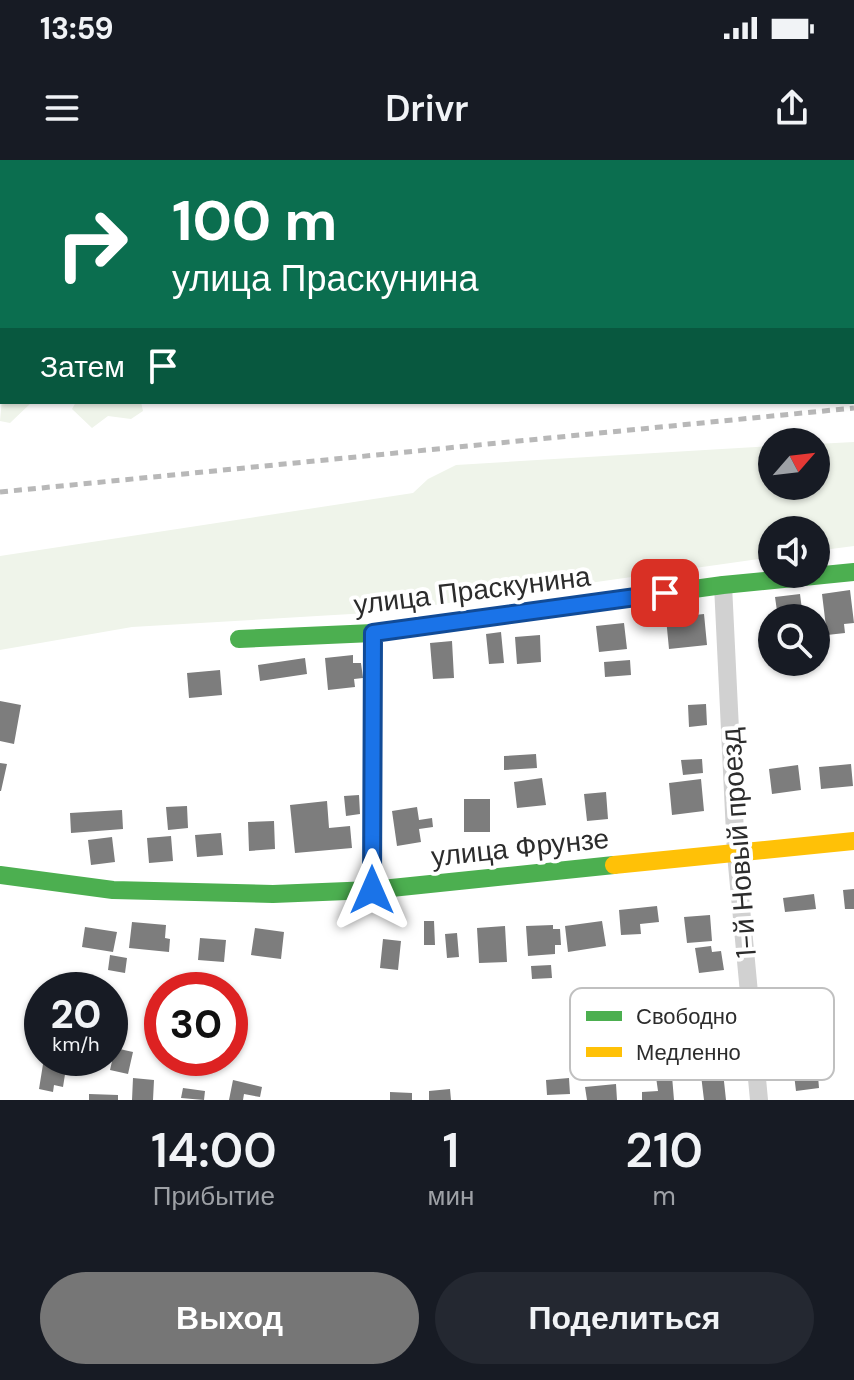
<!DOCTYPE html>
<html lang="ru">
<meta charset="utf-8">
<style>
body{margin:0;font-family:"DM Sans",sans-serif;background:#242831;color:#f1f3f6;height:100vh;display:flex;flex-direction:column;font-size:30px;white-space:nowrap}
*{box-sizing:border-box;margin:0}
p{font-size:26px;color:#9ea1a6}
.icon{flex:none;width:44px;height:44px;fill:none;stroke:currentColor;stroke-width:2;stroke-linecap:round;stroke-linejoin:round}
.map{position:relative;height:940px;overflow:hidden}
.details{display:flex;flex-direction:column;background:#171b24;flex:1}
.details>*{flex:none}
.banner{position:absolute;left:0px;top:0px;width:854px;height:244px;box-shadow:0 2px 6px #0004;background:#0b6e4f;color:#fff;overflow:hidden}
.needle{width:52px;rotate:62deg}
.fabs{position:absolute;left:758px;top:268px;display:grid;gap:16px}
.fabs a{display:grid;place-items:center;width:72px;height:72px;border-radius:50%;background:#171b24;box-shadow:0 2px 6px #0004;font-size:40px}
.speed{position:absolute;left:24px;top:812px;display:flex;gap:16px;font-size:40px;font-weight:700;text-align:center}
.speed>*{display:grid;place-content:center;width:104px;height:104px;border-radius:50%;background:#171b24;box-shadow:0 2px 6px #0004;line-height:1}
.speed small{font-size:20px;font-weight:400}
.speed .limit{border:12px solid #d22;background:#fff;color:#111}
.pin{position:absolute;display:grid;place-items:center;width:68px;height:68px;color:#fff;margin:-34px;border-radius:16px;box-shadow:0 4px 12px #0006}
.me{position:absolute;width:88px;margin:-44px;rotate:0deg;stroke-linejoin:round;filter:drop-shadow(0 0 6px #0008)}
.turn{display:flex;align-items:center;gap:28px;height:168px;padding:0 40px;font-size:36px}
.turn .icon{width:104px;height:104px;stroke-width:2.5}
.turn b{display:block;font-size:56px;line-height:68px}
.then{display:flex;align-items:center;height:76px;padding:0 40px;background:#0003;gap:16px;font-size:30px}
.eta{display:flex;justify-content:space-evenly;align-items:center;height:136px;text-align:center}
.eta b{font-size:48px;font-weight:600;line-height:56px}
.cta{display:flex;gap:16px;margin-top:auto;padding:16px 40px}
.cta a{flex:1;height:92px;border-radius:48px;background:#767676;color:#fff;font-size:32px;font-weight:600;line-height:92px;text-align:center}
.cta a+a{background:#242831;color:#f1f3f6}
.status{display:flex;justify-content:space-between;align-items:center;height:56px;padding:0 40px;background:#171b24;direction:ltr}
.status svg{height:22px;fill:currentColor}
header{display:flex;justify-content:space-between;align-items:center;height:104px;padding:0 40px;background:#171b24;font-size:36px;font-weight:600}
.map>svg:first-child{display:block}
.green{fill:#eff4ea}
.building{fill:#7d7d7d}
.lines{fill:none;stroke-linecap:round;stroke-linejoin:round}
.street{stroke:#d1d1d1;stroke-width:18}
.fast{stroke:#4caf50;stroke-width:18}
.slow{stroke:#ffc107;stroke-width:18}
.rail{stroke:#b8b8b8;stroke-width:5;stroke-dasharray:8 6;stroke-linecap:butt}
.route-casing{stroke:#114b97;stroke-width:20}
.route{stroke:#1a73e8;stroke-width:14}
.labels{text-anchor:middle;stroke-width:8;stroke-linejoin:round;paint-order:stroke}
.street-label{font-size:28px;fill:#2c2c2c;stroke:#fff}
.key{fill:#fff;stroke:#c0c0c0;stroke-width:2}
.key-label{font-size:22px;fill:#2c2c2c}
</style>
<div class="status"><b>13:59</b><svg viewBox="0 0 49 12"><path d="M0 12V9h3v3zM5 12V6h3v6zM10 12V3h3v9zM15 12V0h3v12zM26 1h20v11H26zM47 4h2v5h-2z"/></svg></div>
<header><svg class="icon" aria-label="menu" viewBox="0 0 24 24"><path d="M4 6h16M4 12h16M4 18h16"/></svg>Drivr<svg class="icon" aria-label="share" viewBox="0 0 24 24"><path d="M12 15V3M7 8l5-5 5 5M5 13v7h14v-7"/></svg></header>
<div class="map">
<svg width="854" height="940" viewBox="0 0 854 940">
<rect width="100%" height="100%" fill="#fff"/>
<path class="green" d="M2 238V242H32L10 263 0 261Z
M76 242H141L143 251 131 259 108 256 92 268 72 249Z
M854 282V386L816 391V370H772V397L385 452 132 467 0 490V396L413 333 428 319 456 305 772 286V326H816V284Z"/>
<path class="building" d="M850 430 854 463 844 464 845 473 827 475 822 434Z
M800 434 803 458H778L775 437Z
M704 454 707 485 669 489 666 458Z
M624 463 627 489 599 492 596 466Z
M501 472 504 503 489 504 486 474Z
M540 475 541 502 517 504 515 477Z
M452 481 454 518 433 519 430 483Z
M353 495V503H361L363 518 354 519 355 527 328 530 325 498Z
M305 498 307 514 260 521 258 505Z
M630 500 631 515 605 517 604 502Z
M220 510 222 535 189 538 187 513Z
M0 541 21 545 14 584 0 581Z
M706 544 707 565 689 567 688 545Z
M536 594 537 608 504 610V596Z
M702 599 703 613 683 615 681 600Z
M0 603 7 604 1 631H0Z
M851 604 853 626 821 629 819 607Z
M798 605 801 630 772 634 769 609Z
M542 618 546 645 517 648 514 622Z
M701 619 704 651 672 655 669 623Z
M606 632 608 659 587 661 584 634Z
M359 635 360 654 346 656 344 636Z
M464 639H490V672H464Z
M327 641 329 668 350 666 352 688 295 693 290 645Z
M187 646 188 668 168 670 166 647Z
M417 647 419 660 432 658 433 667 419 669 421 682 397 686 392 651Z
M122 650 123 669 71 673 70 653Z
M274 661 275 689 249 691 248 662Z
M221 673 223 695 197 697 195 675Z
M171 676 173 701 149 703 147 678Z
M112 677 115 702 91 705 88 680Z
M854 729V749H845L843 730Z
M814 734 816 749 785 752 783 738Z
M657 746 659 762 640 764 641 774 621 775 619 750Z
M710 755 712 781 687 783 684 757Z
M424 761H434L435 785H424Z
M602 761 606 786 568 792 565 766Z
M132 762 166 765 165 778 170 779 169 792 129 788Z
M553 765V769H560L561 785H555V794L528 796 526 766Z
M505 766 507 802 479 803 477 768Z
M85 767 117 772 113 792 82 787Z
M255 768 284 772 281 799 251 795Z
M457 773 459 797 447 798 445 774Z
M200 778 226 780 224 802 198 800Z
M383 779 401 781 398 810 380 808Z
M711 786 712 792 721 791 724 810 699 813 695 788Z
M110 795 127 798 125 813 108 810Z
M551 805 552 818 532 819 531 806Z
M115 888 133 892 128 914 110 910Z
M44 898 53 899 52 905 66 908 63 927 54 925 53 932 39 929Z
M817 904 819 928 796 931 793 906Z
M723 912 726 940H704L701 915Z
M672 916 674 940H642V932L658 931 656 917Z
M133 918 154 920 153 940H132Z
M569 918 570 934 547 935 546 920Z
M233 920 262 927 260 937 244 934 243 940H229Z
M616 924 617 940H587L585 927Z
M183 928 205 931 204 940 181 938Z
M450 929 451 940H429V931Z
M390 932 412 933V940H390Z
M89 934 118 935V940H89Z"/>
<g class="lines">
<path class="street" d="M723 425 736 694 759 940
M372 730 373 473"/>
<path class="fast" d="M33 2 34 0
M0 117 2 110
M239 479 373 473 723 425 854 412
M0 715 113 730 273 734 372 730 614 705"/>
<path class="slow" d="M614 705 854 681"/>
<path class="rail" d="M0 332 854 248"/>
</g>
<g class="lines">
<g class="route-casing">
<path id="route" d="M372 730 373 473 665 433"/>
</g>
<use href="#route" class="route"/>
</g>
<g class="labels">
<g class="street-label">
<text transform="translate(472 430) rotate(-7)" y="10">улица Праскунина</text>
<text transform="translate(738 683) rotate(-94)" y="10">1-й Новый проезд</text>
<text transform="translate(520 687) rotate(-6)" y="10">улица Фрунзе</text>
</g>
</g>
<rect x="570" y="828" width="264" height="92" rx="12" class="key"/>
<rect x="586" y="851" width="36" height="10" fill="#4caf50"/>
<rect x="586" y="887" width="36" height="10" fill="#ffc107"/>
<g class="key-label">
<text x="636" y="864">Свободно</text>
<text x="636" y="900">Медленно</text>
</g>
</svg>
<div class="fabs">
<a><svg class="needle" viewBox="-14 -14 28 28"><path d="M0-13l5 13h-10z" fill="#e53935"/><path d="M0 13l5-13h-10z" fill="#9ea1a6"/></svg></a>
<a><svg class="icon" aria-label="sound" viewBox="0 0 24 24"><path d="M4 9h4l5-4v14l-5-4H4zM17 9q2 3 0 6"/></svg></a>
<a><svg class="icon" aria-label="search" viewBox="0 0 24 24"><circle cx="10" cy="10" r="6"/><path d="M15 15l6 6"/></svg></a>
</div>
<div class="speed"><div>20<small>km/h</small></div><div class="limit">30</div></div>
<div class="pin" style="left:665px;top:433px;background:#d93025"><svg class="icon" aria-label="arrive" viewBox="0 0 24 24"><path d="M6 21V4h12l-3 4 3 4H6"/></svg></div>
<svg class="me" style="left:372px;top:730px" viewBox="-20 -20 40 40"><path d="M0-17L14 15 0 8-14 15z" fill="#1a73e8" stroke="#fff" stroke-width="4"/></svg>
<div class="banner">
<div class="turn"><svg class="icon" aria-label="right" viewBox="0 0 24 24"><path d="M7 20v-9h11M14 6l5 5-5 5"/></svg><div><b>100 m</b>улица Праскунина</div></div>
<div class="then">Затем<svg class="icon" aria-label="arrive" viewBox="0 0 24 24"><path d="M6 21V4h12l-3 4 3 4H6"/></svg></div>
</div>
</div>
<section class="details">
<div class="eta">
<div><b>14:00</b><p>Прибытие</p></div>
<div><b>1</b><p>мин</p></div>
<div><b>210</b><p>m</p></div>
</div>
<div class="cta"><a>Выход</a><a>Поделиться</a></div>
</section>
